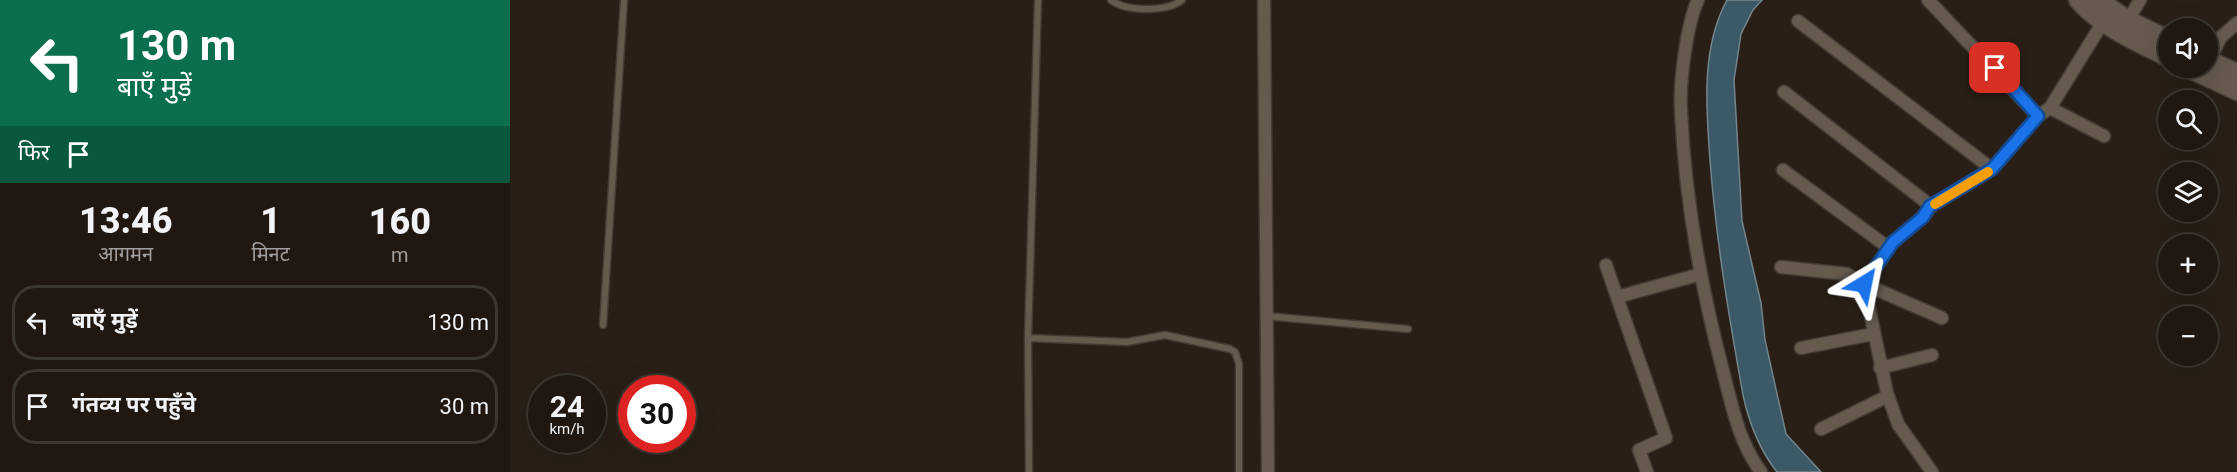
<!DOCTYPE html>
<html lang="hi">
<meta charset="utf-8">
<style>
body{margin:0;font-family:Roboto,"Noto Sans Devanagari",sans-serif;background:#2c241e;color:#f1f3f6;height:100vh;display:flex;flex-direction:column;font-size:22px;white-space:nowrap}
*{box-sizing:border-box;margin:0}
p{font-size:20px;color:#a19f9f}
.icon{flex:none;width:33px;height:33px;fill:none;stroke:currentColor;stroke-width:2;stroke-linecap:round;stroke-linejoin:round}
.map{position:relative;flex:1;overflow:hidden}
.panel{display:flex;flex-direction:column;background:#1f1710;width:510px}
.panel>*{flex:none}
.guide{background:#0b6e4f;color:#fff;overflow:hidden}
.fabs{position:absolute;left:1648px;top:18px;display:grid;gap:12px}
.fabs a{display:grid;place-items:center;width:60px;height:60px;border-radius:50%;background:#1f1710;box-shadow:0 6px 24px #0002,0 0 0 2px #3c3630;font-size:30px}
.speed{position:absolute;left:18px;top:375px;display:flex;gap:12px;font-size:30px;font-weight:700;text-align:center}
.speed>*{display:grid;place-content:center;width:78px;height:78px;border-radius:50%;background:#1f1710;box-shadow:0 6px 24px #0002,0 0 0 2px #3c3630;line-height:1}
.speed small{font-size:15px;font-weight:400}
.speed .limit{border:9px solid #d22;background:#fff;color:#111}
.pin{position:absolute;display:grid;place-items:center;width:51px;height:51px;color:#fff;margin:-26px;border-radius:12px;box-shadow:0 3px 9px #0006}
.me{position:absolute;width:66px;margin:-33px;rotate:35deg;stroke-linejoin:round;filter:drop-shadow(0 0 4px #0008)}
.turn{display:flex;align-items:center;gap:21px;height:126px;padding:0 18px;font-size:27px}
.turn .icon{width:78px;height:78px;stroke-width:2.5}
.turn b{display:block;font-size:42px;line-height:51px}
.then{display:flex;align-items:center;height:57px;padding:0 18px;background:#0003;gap:12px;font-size:22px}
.eta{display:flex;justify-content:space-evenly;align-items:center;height:102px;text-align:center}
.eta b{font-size:36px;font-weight:800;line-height:42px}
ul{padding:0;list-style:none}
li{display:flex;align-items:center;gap:18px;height:75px;margin:0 12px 9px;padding:0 6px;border:3px solid #3c3630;border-radius:24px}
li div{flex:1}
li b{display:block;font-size:22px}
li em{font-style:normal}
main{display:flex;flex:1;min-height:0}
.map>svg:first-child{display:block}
.water{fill:#3c5967;stroke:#73858c;stroke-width:1.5}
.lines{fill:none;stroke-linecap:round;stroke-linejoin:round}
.lane-casing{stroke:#433b34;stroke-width:9}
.street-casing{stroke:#433b34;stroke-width:15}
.secondary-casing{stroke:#433b34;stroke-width:21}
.lane{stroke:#665a4f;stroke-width:6}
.street{stroke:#665a4f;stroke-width:12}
.secondary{stroke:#665a4f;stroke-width:18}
.route-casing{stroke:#114b97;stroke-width:15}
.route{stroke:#1a73e8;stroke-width:10}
.slow{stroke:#f59e0b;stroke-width:10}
</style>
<main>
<section class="panel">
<div class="guide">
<div class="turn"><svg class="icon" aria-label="left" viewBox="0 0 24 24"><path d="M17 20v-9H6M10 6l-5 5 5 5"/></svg><div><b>130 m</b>बाएँ मुड़ें</div></div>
<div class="then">फिर<svg class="icon" aria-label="arrive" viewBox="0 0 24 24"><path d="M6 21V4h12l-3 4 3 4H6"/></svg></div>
</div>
<div class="eta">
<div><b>13:46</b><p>आगमन</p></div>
<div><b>1</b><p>मिनट</p></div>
<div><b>160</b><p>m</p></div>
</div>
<ul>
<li><svg class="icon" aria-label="left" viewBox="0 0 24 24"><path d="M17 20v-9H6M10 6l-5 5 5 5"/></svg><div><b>बाएँ मुड़ें</b></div><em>130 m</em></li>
<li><svg class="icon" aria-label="arrive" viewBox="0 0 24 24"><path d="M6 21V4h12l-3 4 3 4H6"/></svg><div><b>गंतव्य पर पहुँचे</b></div><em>30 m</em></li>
</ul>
</section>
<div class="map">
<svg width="1727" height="472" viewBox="0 0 1727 472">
<rect width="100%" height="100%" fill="#291f16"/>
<path class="water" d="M1217 0H1252L1243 10 1231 34 1224 80 1232 221 1251 303 1255 340 1276 434 1311 472H1267C1249 449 1239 423 1233 395 1219 317 1206 240 1200 160 1196 107 1191 48 1217 0Z"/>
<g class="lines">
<g class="lane-casing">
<path id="lane" d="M601 0C616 12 657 12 672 0
M756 316 898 329
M93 325 114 0
M518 338 617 342 655 335 720 349 725 352 729 364V472
M519 472 518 338 528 0"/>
</g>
<g class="street-casing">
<path id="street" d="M754 0 758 472
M1188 0C1177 23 1169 84 1171 111 1175 198 1191 287 1213 371 1222 406 1229 443 1251 472
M1418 0 1528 116
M1288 21 1482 169
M1614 27 1630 0
M1698 63 1711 37 1727 23
M1274 92 1421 206
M1540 108 1594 136
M1273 170 1379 248
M1096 265 1107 297
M1271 267 1337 274 1354 284 1377 393 1388 424 1422 472
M1432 318 1354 284 1383 242 1413 217 1421 206 1482 169 1528 116 1540 108 1593 22
M1291 348 1363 334
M1370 368 1422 355
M1311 429 1378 396
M1137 472 1129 450 1156 438 1107 297 1191 274"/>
</g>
<g class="secondary-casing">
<path id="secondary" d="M1568 0C1591 27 1628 42 1659 58
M1588 0 1618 20 1659 40
M1698 60 1727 73
M1678 68 1727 91"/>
</g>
<use href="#lane" class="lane"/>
<use href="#street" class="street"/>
<use href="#secondary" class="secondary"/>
</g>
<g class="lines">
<g class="route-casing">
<path id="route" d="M1354 284 1383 242 1413 217 1420 206 1482 169 1528 116 1485 68"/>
</g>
<use href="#route" class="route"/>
<path class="slow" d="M1425 204 1478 172"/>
</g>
</svg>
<div class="fabs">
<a><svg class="icon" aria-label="sound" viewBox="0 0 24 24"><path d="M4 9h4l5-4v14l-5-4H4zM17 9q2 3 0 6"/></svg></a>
<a><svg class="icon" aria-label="search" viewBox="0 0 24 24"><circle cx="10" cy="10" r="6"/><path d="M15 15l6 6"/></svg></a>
<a><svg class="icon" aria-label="layers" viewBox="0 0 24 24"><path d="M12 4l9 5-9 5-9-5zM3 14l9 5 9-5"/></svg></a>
<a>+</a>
<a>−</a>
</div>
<div class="speed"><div>24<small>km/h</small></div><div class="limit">30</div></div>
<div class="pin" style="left:1485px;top:68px;background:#d93025"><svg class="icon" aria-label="arrive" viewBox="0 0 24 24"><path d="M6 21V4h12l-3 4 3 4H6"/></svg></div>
<svg class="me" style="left:1354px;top:284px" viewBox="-20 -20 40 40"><path d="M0-17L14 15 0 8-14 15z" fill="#1a73e8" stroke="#fff" stroke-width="4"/></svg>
</div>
</main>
